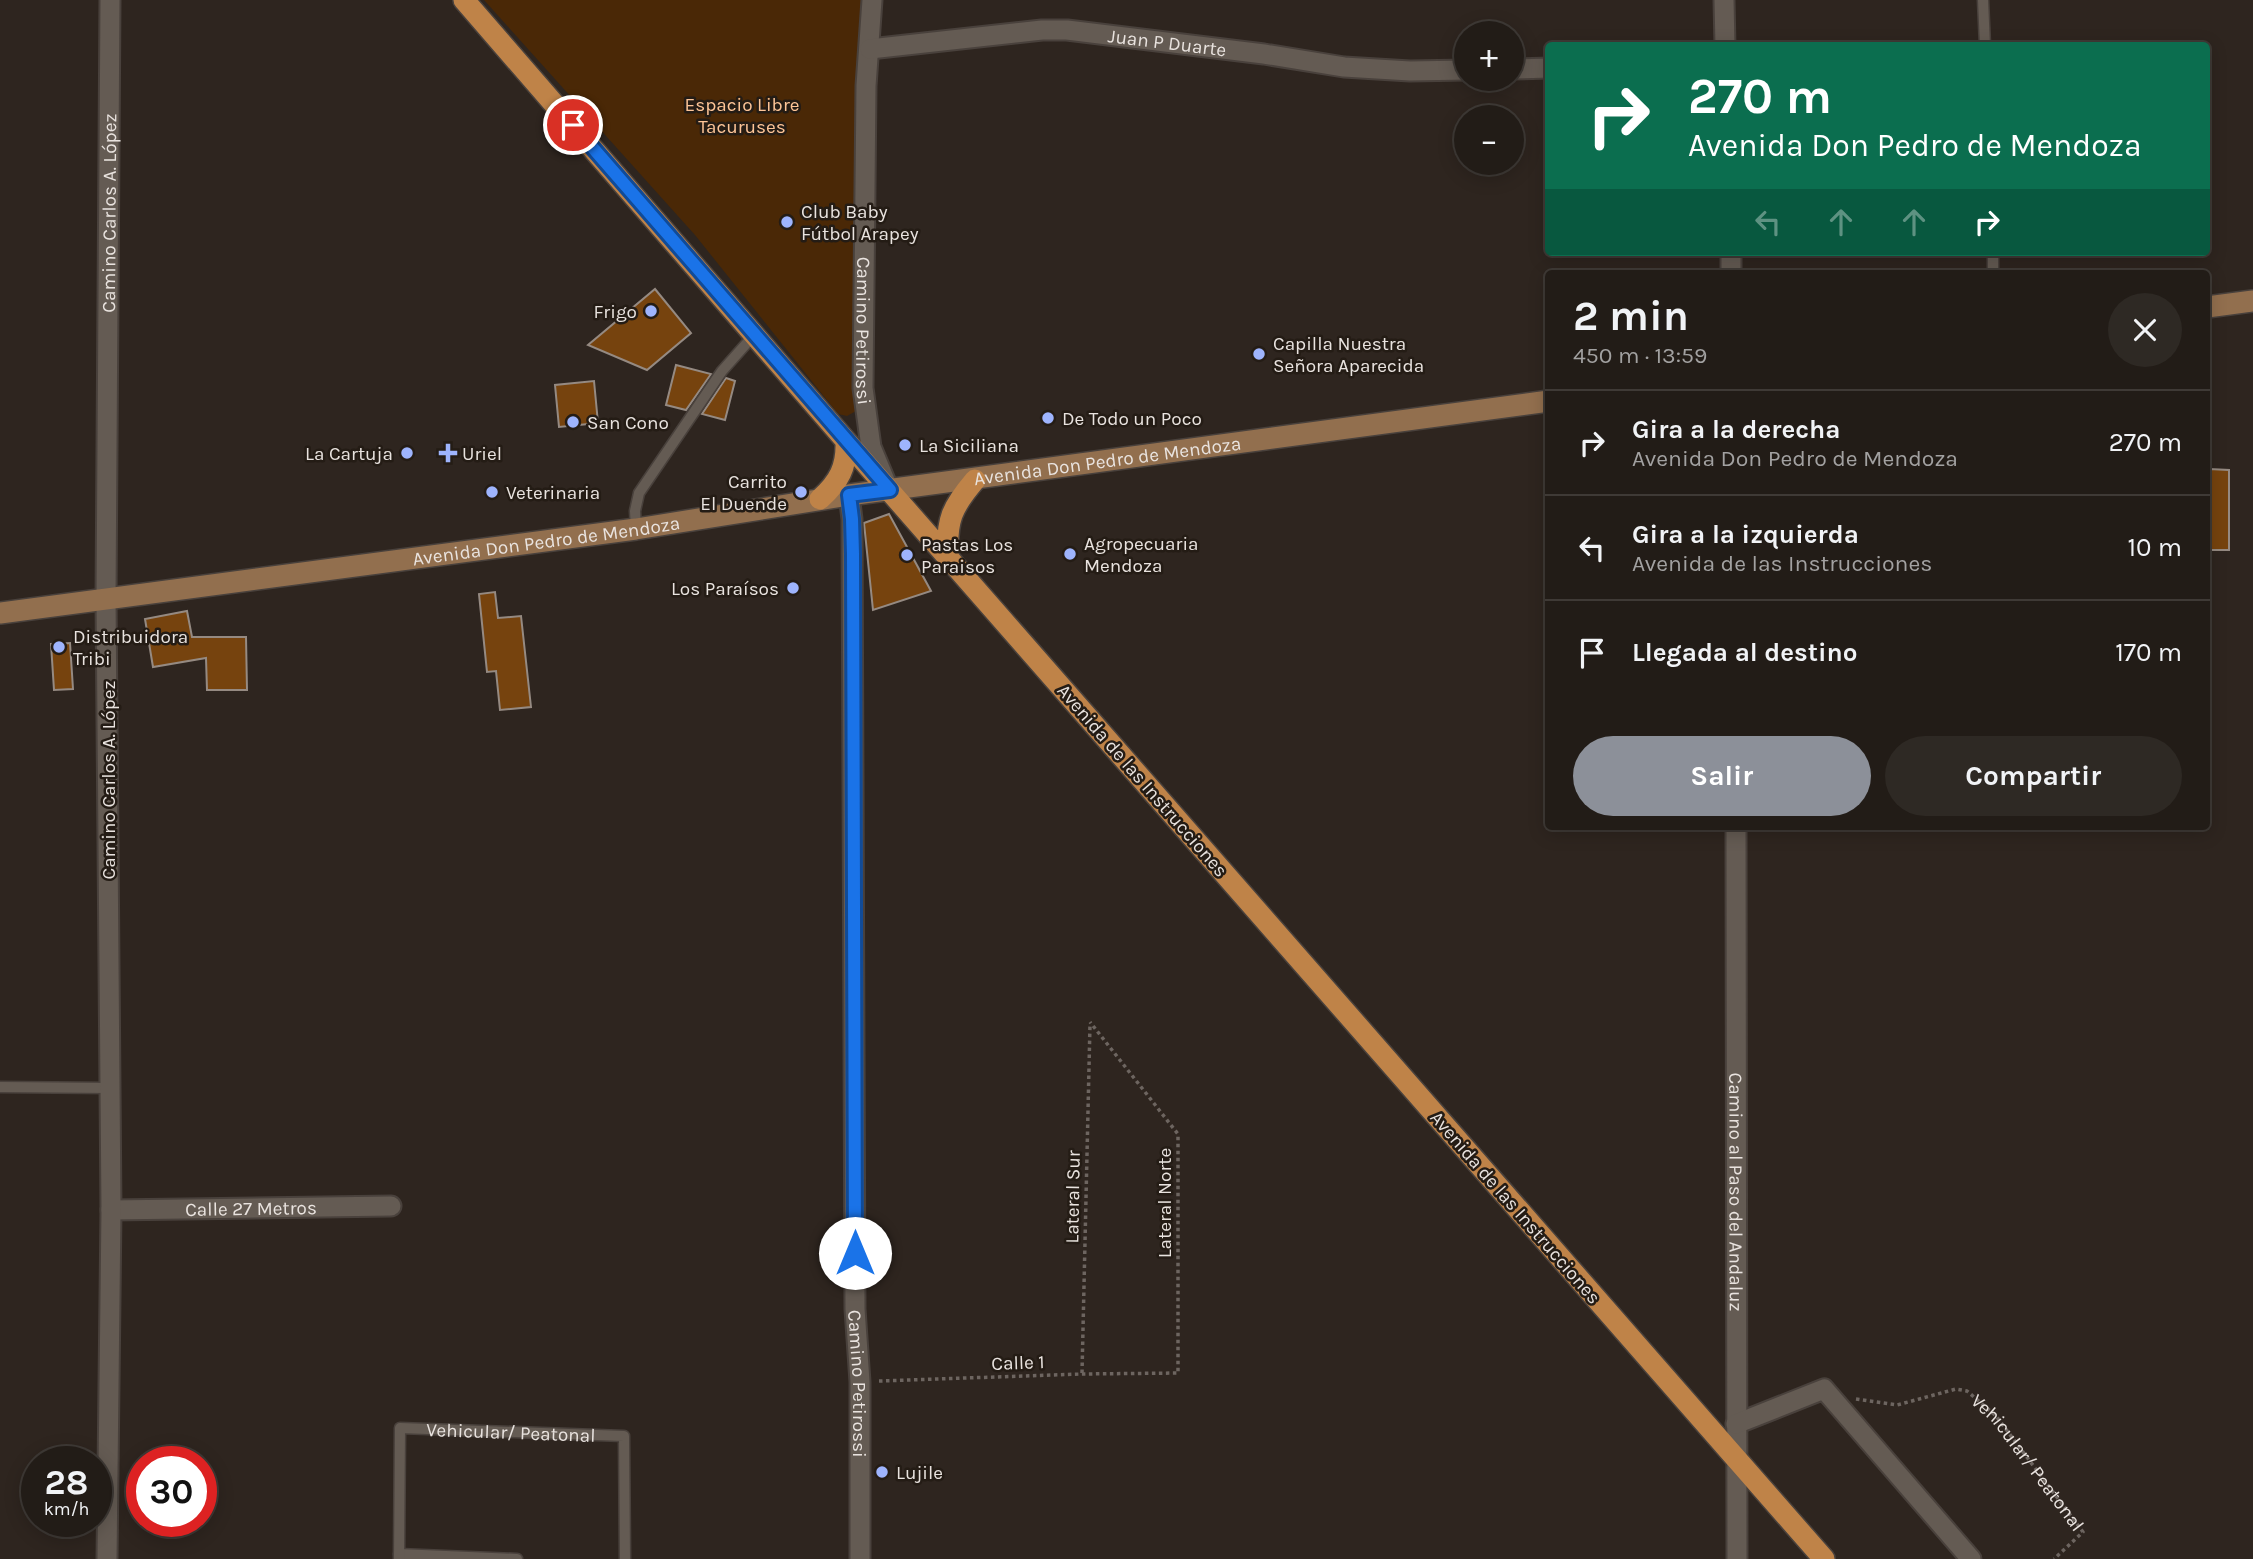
<!DOCTYPE html>
<html lang="es">
<meta charset="utf-8">
<style>
body{margin:0;font-family:Karla,sans-serif;background:#2e2924;color:#f1f3f6;height:100vh;display:flex;flex-direction:column;font-size:26px;white-space:nowrap}
*{box-sizing:border-box;margin:0}
p{font-size:23px;color:#a2a1a1}
.icon{flex:none;width:38px;height:38px;fill:none;stroke:currentColor;stroke-width:2;stroke-linecap:round;stroke-linejoin:round}
.map{position:relative;flex:1;overflow:hidden}
.details{position:absolute;left:1545px;top:270px;width:665px;height:560px;display:flex;flex-direction:column;background:#221c17;border-radius:7px;box-shadow:0 4px 18px #0003,0 0 0 2px #3f3a36}
.details>*{flex:none}
.guide{position:absolute;left:1545px;top:42px;width:665px;height:214px;border-radius:7px;box-shadow:0 4px 18px #0003,0 0 0 2px #3f3a36;background:#0b6e4f;color:#fff;overflow:hidden}
.tools{position:absolute;left:1454px;top:21px;display:grid;gap:14px}
.tools a{display:grid;place-items:center;width:70px;height:70px;border-radius:50%;background:#221c17;box-shadow:0 4px 18px #0003,0 0 0 2px #3f3a36;font-size:35px}
.speed{position:absolute;left:21px;top:1446px;display:flex;gap:14px;font-size:35px;font-weight:700;text-align:center}
.speed>*{display:grid;place-content:center;width:91px;height:91px;border-radius:50%;background:#221c17;box-shadow:0 4px 18px #0003,0 0 0 2px #3f3a36;line-height:1}
.speed small{font-size:18px;font-weight:400}
.speed .limit{border:10px solid #d22;background:#fff;color:#111}
.pin{position:absolute;display:grid;place-items:center;width:60px;height:60px;color:#fff;margin:-30px;border:4px solid #fff;border-radius:50%;box-shadow:0 2px 7px #0007}
.me{position:absolute;width:77px;margin:-38px;rotate:0deg;stroke-linejoin:round;filter:drop-shadow(0 0 5px #0008)}
.turn{display:flex;align-items:center;gap:24px;height:147px;padding:0 28px;font-size:32px}
.turn .icon{width:91px;height:91px;stroke-width:2.5}
.turn b{display:block;font-size:49px;line-height:60px}
.lanes{display:flex;align-items:center;height:66px;padding:0 28px;background:#0003;justify-content:center;gap:35px;direction:ltr}
.lanes .off{opacity:.35}
.round{display:grid;place-items:center;flex:none;width:74px;height:74px;border-radius:37px;background:#2e2924}
.overview{display:flex;align-items:center;justify-content:space-between;height:119px;padding:0 28px}
h1{font-size:42px;font-weight:700;line-height:52px}
.cta{display:flex;gap:14px;margin-top:auto;padding:14px 28px}
.cta a{flex:1;height:80px;border-radius:42px;background:#8c9099;color:#fff;font-size:28px;font-weight:700;line-height:80px;text-align:center}
.cta a+a{background:#2e2924;color:#f1f3f6}
ul{padding:0;list-style:none}
li{display:flex;align-items:center;gap:21px;height:105px;padding:0 28px;border-top:2px solid #3f3a36}
li div{flex:1}
li b{display:block;font-size:26px}
li em{font-style:normal}
.map>svg:first-child{display:block}
.green{fill:#4a2806}
.building{fill:#76430e;stroke:#958a82;stroke-width:2}
.lines{fill:none;stroke-linecap:round;stroke-linejoin:round}
.lane-casing{stroke:#49413c;stroke-width:13}
.street-casing{stroke:#49413c;stroke-width:23}
.secondary-casing{stroke:#49413c;stroke-width:24}
.primary-casing{stroke:#49413c;stroke-width:24}
.path{stroke:#6d6560;stroke-width:3.5;stroke-dasharray:3.5 3.5;stroke-linecap:butt}
.lane{stroke:#645b53;stroke-width:10}
.street{stroke:#645b53;stroke-width:19}
.secondary{stroke:#926f4e;stroke-width:21}
.primary{stroke:#bf8348;stroke-width:21}
.route-casing{stroke:#114b97;stroke-width:18}
.route{stroke:#1a73e8;stroke-width:12}
.poi-dot{fill:#9eb4fd;stroke:#241c15;stroke-width:2.5}
.labels{text-anchor:middle;stroke-width:5;stroke-linejoin:round;paint-order:stroke}
.street-label{font-size:19px;fill:#e9e3df;stroke:#241c15}
.park-label{font-size:19px;fill:#fec597;stroke:#241c15}
.poi-label{font-size:19px;fill:#e9e3df;stroke:#241c15;text-anchor:start}
</style>
<div class="map">
<svg width="2253" height="1559" viewBox="0 0 2253 1559">
<rect width="100%" height="100%" fill="#2e251f"/>
<path class="green" d="M484 0H861L856 115V411L847 416 838 414 695 235Z"/>
<path class="building" d="M655 289 691 333 647 370 588 345Z
M676 365 711 374 686 410 666 405Z
M726 378 735 381 725 420 702 414Z
M594 381 598 423 559 427 555 385Z
M2209 469 2229 470V550H2207Z
M889 514 931 591 873 610 864 523Z
M495 592 498 618 521 616 531 707 500 710 496 671 487 672 479 594Z
M187 611 192 637H246L247 690H207L206 658 153 667 145 619Z
M70 643 73 689 54 690 51 644Z"/>
<g class="lines">
<g class="lane-casing">
<g id="lane">
<path d="M1983 0 1985 46"/>
<path d="M1993 252V273"/>
<path d="M636 529 635 511 639 493 722 371 754 335"/>
<path d="M0 1087 110 1088"/>
<path d="M399 1554 517 1559"/>
<path id="s2" d="M399 1559 400 1428 624 1436 625 1559"/>
</g>
</g>
<g class="street-casing">
<g id="street">
<path id="s3" d="M872 0 866 86 863 388 871 447 886 483"/>
<path d="M1724 0 1725 46"/>
<path id="s4" d="M870 49 1042 30H1067L1264 54 1344 67 1410 71 1466 70"/>
<path d="M1512 69 1549 68"/>
<path d="M1731 252V273"/>
<path id="s5" d="M849 495 852 519 855 1309 860 1382V1559"/>
<path id="s6" d="M1736 826 1737 1559"/>
<path id="s7" d="M111 1210 391 1206"/>
<path d="M1736 1424 1824 1389 1971 1559"/>
<path id="s8" d="M107 1559 111 1210 106 598 110 0"/>
</g>
</g>
<g class="secondary-casing">
<g id="secondary">
<path d="M2207 307 2253 301"/>
<path id="s9" d="M0 613 636 529 849 495 1549 401"/>
</g>
</g>
<g class="primary-casing">
<path id="primary" d="M464 0 846 441 1824 1559
M820 499C839 482 847 467 846 441
M948 556C946 520 952 507 975 480"/>
</g>
<g class="path">
<path d="M1082 1373 1090 1024"/>
<path d="M879 1381 1082 1374 1178 1373V1134L1090 1022"/>
<path id="s1" d="M1856 1399 1897 1405 1956 1389 1967 1391 1996 1416 2083 1532 2054 1559"/>
</g>
<use href="#lane" class="lane"/>
<use href="#street" class="street"/>
<use href="#secondary" class="secondary"/>
<use href="#primary" class="primary"/>
</g>
<g class="lines">
<g class="route-casing">
<path id="route" d="M573 125 890 490 849 495 852 519 853 554 855 1253"/>
</g>
<use href="#route" class="route"/>
</g>
<g class="poi-dot">
<circle cx="787" cy="222" r="7"/>
<circle cx="651" cy="311" r="7"/>
<circle cx="1259" cy="354" r="7"/>
<circle cx="1048" cy="418" r="7"/>
<circle cx="573" cy="422" r="7"/>
<circle cx="905" cy="445" r="7"/>
<circle cx="407" cy="453" r="7"/>
<path d="M444.5 442.5h7v7h7v7h-7v7h-7v-7h-7v-7h7z"/>
<circle cx="492" cy="492" r="7"/>
<circle cx="801" cy="492" r="7"/>
<circle cx="1070" cy="554" r="7"/>
<circle cx="907" cy="555" r="7"/>
<circle cx="793" cy="588" r="7"/>
<circle cx="59" cy="647" r="7"/>
<circle cx="882" cy="1472" r="7"/>
</g>
<g class="labels">
<g class="street-label">
<text dy="7" stroke="none"><textPath href="#s4" startOffset="299">Juan P Duarte</textPath></text>
<text dy="7" stroke="none"><textPath href="#s8" startOffset="1346">Camino Carlos A. López</textPath></text>
<text dy="7" stroke="none"><textPath href="#s3" startOffset="331">Camino Petirossi</textPath></text>
<text dy="7" stroke="none"><textPath href="#s9" startOffset="1118">Avenida Don Pedro de Mendoza</textPath></text>
<text dy="7" stroke="none"><textPath href="#s9" startOffset="551">Avenida Don Pedro de Mendoza</textPath></text>
<text transform="translate(108 780) rotate(-90)" y="7">Camino Carlos A. López</text>
<text transform="translate(1143 780) rotate(49)" y="7">Avenida de las Instrucciones</text>
<text dy="7" stroke="none"><textPath href="#s6" startOffset="366">Camino al Paso del Andaluz</textPath></text>
<text transform="translate(1072 1197) rotate(-89)" y="7">Lateral Sur</text>
<text transform="translate(1164 1203) rotate(-90)" y="7">Lateral Norte</text>
<text transform="translate(1516 1207) rotate(49)" y="7">Avenida de las Instrucciones</text>
<text dy="7" stroke="none"><textPath href="#s7" startOffset="140">Calle 27 Metros</textPath></text>
<text transform="translate(1018 1362) rotate(-2)" y="7">Calle 1</text>
<text dy="7" stroke="none"><textPath href="#s5" startOffset="889">Camino Petirossi</textPath></text>
<text dy="7" stroke="none"><textPath href="#s2" startOffset="242">Vehicular/ Peatonal</textPath></text>
<text dy="7" stroke="none"><textPath href="#s1" startOffset="208">Vehicular/ Peatonal</textPath></text>
</g>
<g class="park-label">
<text x="742" y="111">Espacio Libre<tspan x="742" dy="22">Tacuruses</tspan></text>
</g>
<g class="poi-label">
<text x="801" y="218">Club Baby<tspan x="801" dy="22">Fútbol Arapey</tspan></text>
<text x="637" y="318" text-anchor="end">Frigo</text>
<text x="1273" y="350">Capilla Nuestra<tspan x="1273" dy="22">Señora Aparecida</tspan></text>
<text x="1062" y="425">De Todo un Poco</text>
<text x="587" y="429">San Cono</text>
<text x="919" y="452">La Siciliana</text>
<text x="393" y="460" text-anchor="end">La Cartuja</text>
<text x="462" y="460">Uriel</text>
<text x="787" y="488" text-anchor="end">Carrito<tspan x="787" dy="22">El Duende</tspan></text>
<text x="506" y="499">Veterinaria</text>
<text x="1084" y="550">Agropecuaria<tspan x="1084" dy="22">Mendoza</tspan></text>
<text x="921" y="551">Pastas Los<tspan x="921" dy="22">Paraisos</tspan></text>
<text x="779" y="595" text-anchor="end">Los Paraísos</text>
<text x="73" y="643">Distribuidora<tspan x="73" dy="22">Tribi</tspan></text>
<text x="896" y="1479">Lujile</text>
</g>
</g>
</svg>
<div class="tools">
<a>+</a>
<a>−</a>
</div>
<div class="speed"><div>28<small>km/h</small></div><div class="limit">30</div></div>
<div class="pin" style="left:573px;top:125px;background:#d93025"><svg class="icon" aria-label="arrive" viewBox="0 0 24 24"><path d="M6 21V4h12l-3 4 3 4H6"/></svg></div>
<svg class="me" style="left:855px;top:1253px" viewBox="-20 -20 40 40"><circle r="19" fill="#fff"/><path d="M0-13L10 11 0 6-10 11z" fill="#1a73e8"/></svg>
<div class="guide">
<div class="turn"><svg class="icon" aria-label="right" viewBox="0 0 24 24"><path d="M7 20v-9h11M14 6l5 5-5 5"/></svg><div><b>270 m</b>Avenida Don Pedro de Mendoza</div></div>
<div class="lanes"><svg class="icon off" aria-label="left" viewBox="0 0 24 24"><path d="M17 20v-9H6M10 6l-5 5 5 5"/></svg><svg class="icon off" aria-label="ahead" viewBox="0 0 24 24"><path d="M12 20V5M6 11l6-6 6 6"/></svg><svg class="icon off" aria-label="ahead" viewBox="0 0 24 24"><path d="M12 20V5M6 11l6-6 6 6"/></svg><svg class="icon" aria-label="right" viewBox="0 0 24 24"><path d="M7 20v-9h11M14 6l5 5-5 5"/></svg></div>
</div>
<section class="details">
<div class="overview"><div><h1>2 min</h1><p>450 m · 13:59</p></div><a class="round"><svg class="icon" aria-label="close" viewBox="0 0 24 24"><path d="M6 6l12 12M18 6L6 18"/></svg></a></div>
<ul>
<li><svg class="icon" aria-label="right" viewBox="0 0 24 24"><path d="M7 20v-9h11M14 6l5 5-5 5"/></svg><div><b>Gira a la derecha</b><p>Avenida Don Pedro de Mendoza</p></div><em>270 m</em></li>
<li><svg class="icon" aria-label="left" viewBox="0 0 24 24"><path d="M17 20v-9H6M10 6l-5 5 5 5"/></svg><div><b>Gira a la izquierda</b><p>Avenida de las Instrucciones</p></div><em>10 m</em></li>
<li><svg class="icon" aria-label="arrive" viewBox="0 0 24 24"><path d="M6 21V4h12l-3 4 3 4H6"/></svg><div><b>Llegada al destino</b></div><em>170 m</em></li>
</ul>
<div class="cta"><a>Salir</a><a>Compartir</a></div>
</section>
</div>
